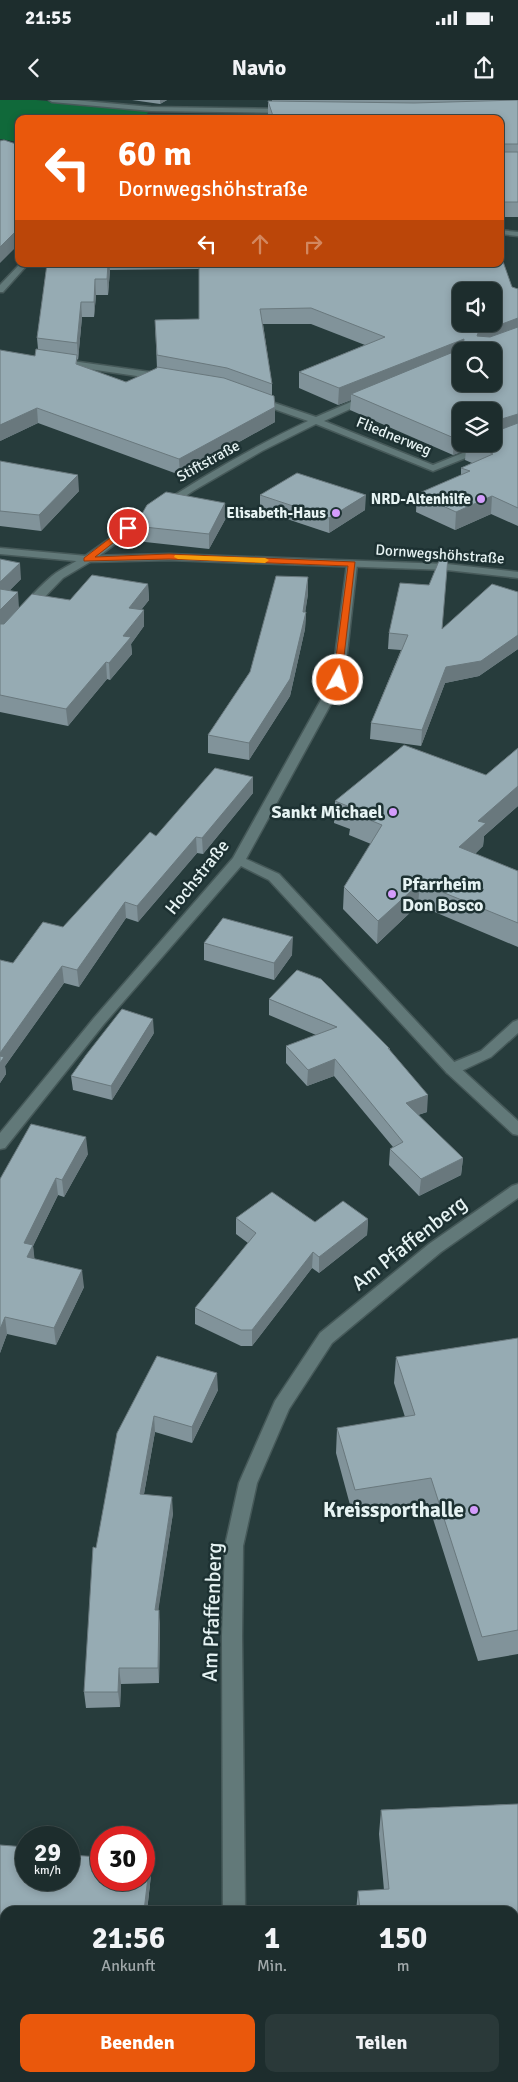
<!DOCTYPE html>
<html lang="de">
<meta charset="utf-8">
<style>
body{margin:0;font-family:Signika,sans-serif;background:#2a3939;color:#f1f3f6;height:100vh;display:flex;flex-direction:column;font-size:19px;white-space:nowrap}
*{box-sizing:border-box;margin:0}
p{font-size:16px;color:#a0a8aa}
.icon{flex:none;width:28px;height:28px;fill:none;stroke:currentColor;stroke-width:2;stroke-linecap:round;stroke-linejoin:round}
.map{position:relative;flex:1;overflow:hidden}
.panel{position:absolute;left:0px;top:1806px;width:519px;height:176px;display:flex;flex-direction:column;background:#1d2d2d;border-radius:15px 15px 0 0;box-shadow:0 2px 8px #0003,0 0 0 1px #3b4949}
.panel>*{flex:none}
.top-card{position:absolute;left:15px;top:15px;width:489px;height:152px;border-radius:10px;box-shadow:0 2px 8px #0003,0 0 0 1px #3b4949;background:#ea580c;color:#fff;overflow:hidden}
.tools{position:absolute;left:452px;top:182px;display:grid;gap:10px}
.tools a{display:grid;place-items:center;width:50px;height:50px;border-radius:10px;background:#1d2d2d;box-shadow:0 2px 8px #0003,0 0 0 1px #3b4949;font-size:25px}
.speed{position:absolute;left:15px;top:1726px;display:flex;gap:10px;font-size:25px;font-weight:700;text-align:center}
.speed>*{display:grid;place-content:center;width:65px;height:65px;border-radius:50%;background:#1d2d2d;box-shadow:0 2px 8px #0003,0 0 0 1px #3b4949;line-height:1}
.speed small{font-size:12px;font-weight:400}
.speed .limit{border:8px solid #d22;background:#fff;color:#111}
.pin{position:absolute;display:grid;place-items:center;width:42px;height:42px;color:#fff;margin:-21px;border:2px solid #fff;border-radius:50%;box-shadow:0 1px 5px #0007}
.me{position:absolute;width:55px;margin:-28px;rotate:7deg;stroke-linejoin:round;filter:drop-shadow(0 0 4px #0008)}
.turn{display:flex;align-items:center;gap:18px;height:105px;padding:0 20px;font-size:22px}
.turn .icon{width:65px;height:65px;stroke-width:2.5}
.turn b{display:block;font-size:35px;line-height:42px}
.lanes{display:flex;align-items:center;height:48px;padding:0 20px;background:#0003;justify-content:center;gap:25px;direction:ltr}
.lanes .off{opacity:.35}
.eta{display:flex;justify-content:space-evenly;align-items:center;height:85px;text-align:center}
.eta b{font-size:30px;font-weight:800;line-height:35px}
.cta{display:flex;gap:10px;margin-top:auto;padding:10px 20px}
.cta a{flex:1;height:58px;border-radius:10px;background:#ea580c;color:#fff;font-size:20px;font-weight:800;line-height:58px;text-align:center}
.cta a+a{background:#2a3939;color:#f1f3f6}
.status{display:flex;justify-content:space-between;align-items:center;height:35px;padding:0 25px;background:#1d2d2d;direction:ltr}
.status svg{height:14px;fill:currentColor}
header{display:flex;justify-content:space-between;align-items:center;height:65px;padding:0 20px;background:#1d2d2d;font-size:22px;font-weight:800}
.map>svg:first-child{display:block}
.green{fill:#10693a}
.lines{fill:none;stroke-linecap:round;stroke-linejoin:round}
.lane-casing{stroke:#465959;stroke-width:3}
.street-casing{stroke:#465959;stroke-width:3}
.secondary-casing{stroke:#465959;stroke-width:3}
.lane{fill:#627979;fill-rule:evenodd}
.street{fill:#627979;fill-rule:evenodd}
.secondary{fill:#627979;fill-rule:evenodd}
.wall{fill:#81939a;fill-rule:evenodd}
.shaded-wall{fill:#69787d}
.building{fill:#96abb3;stroke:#69787d;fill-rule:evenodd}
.route{fill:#ea580c;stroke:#983908}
.slow{fill:#f59e0b}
.poi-dot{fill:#d49cfc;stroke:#1d3132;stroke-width:2}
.labels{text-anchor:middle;stroke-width:5;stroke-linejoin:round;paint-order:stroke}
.far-street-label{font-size:15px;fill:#e6f3f3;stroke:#1d3132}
.far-poi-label{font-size:15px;font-weight:bold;fill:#e6f3f3;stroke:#1d3132;text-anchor:end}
.poi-label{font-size:18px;font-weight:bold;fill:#e6f3f3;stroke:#1d3132;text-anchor:end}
.street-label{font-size:18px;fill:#e6f3f3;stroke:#1d3132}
.near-street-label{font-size:21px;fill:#e6f3f3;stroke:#1d3132}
.near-poi-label{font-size:21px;font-weight:bold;fill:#e6f3f3;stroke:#1d3132;text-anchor:end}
</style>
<div class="status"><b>21:55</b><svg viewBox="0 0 49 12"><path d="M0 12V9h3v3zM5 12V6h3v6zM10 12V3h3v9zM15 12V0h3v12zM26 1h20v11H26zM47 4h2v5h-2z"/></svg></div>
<header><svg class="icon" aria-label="back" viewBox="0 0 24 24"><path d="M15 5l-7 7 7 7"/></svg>Navio<svg class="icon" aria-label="share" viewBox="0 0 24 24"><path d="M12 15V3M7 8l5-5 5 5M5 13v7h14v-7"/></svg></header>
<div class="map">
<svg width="518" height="1982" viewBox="0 0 518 1982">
<rect width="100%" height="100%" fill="#273c3c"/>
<path class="green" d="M0 0H36L150 11 141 19H19V42L0 39Z"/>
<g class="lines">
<g class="lane-casing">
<path id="lane" d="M518 920V933L491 957 457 973H447L445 969 447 965 481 951 513 922Z
M228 1978H252V1982H228Z"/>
</g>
<g class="street-casing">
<path id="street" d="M49 0H73L151 7 287 9 290 11 287 13 151 11 52 2Z
M500 130 518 132V136L500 134Z
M20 164H28L3 192H0V185Z
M58 259 164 274 168 277 164 280 55 264 54 262Z
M367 295 370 296V300L324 321 433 365 485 344H494V340L518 331V337L433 371 316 324 262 351 193 391 127 435 95 459 63 478 4 539 0 540V531C17 512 33 492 52 476 63 467 77 462 88 454 159 403 229 358 308 321L254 302V298H260L316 317Z
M352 461 357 464 344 580 246 759 279 774 457 965 518 1021V1035L513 1034 447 973 269 780 241 766 104 924 5 1048 0 1049V1033L94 918 233 758 332 580 347 464Z
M518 1084V1098L441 1152 332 1243 289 1309 257 1383 243 1446 242 1536 245 1811H223L222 1536 225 1446 239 1383 275 1301 320 1233 429 1144 512 1086Z
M0 1870 5 1871V1893L0 1892Z"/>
</g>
<g class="secondary-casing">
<path id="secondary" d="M0 448 87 456 169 454 447 464 518 472V478L447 470 169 460 87 462 0 454Z"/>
</g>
<use href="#lane" class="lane"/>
<use href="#street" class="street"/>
<use href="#secondary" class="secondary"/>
</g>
<path class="wall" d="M132 0H167L160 4Z
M272 0H518V117H500V19H269L268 15V1L272 2Z
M47 164H500L512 187 518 189V426L491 414 455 430 416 412 417 394 461 375V368L472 363 465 360 466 350 453 355 350 310 351 300 338 305 299 288V272L365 245 311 224H263L272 284V295L275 307V322L180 375 38 323 0 341 38 249 37 238ZM199 169V219L155 220 157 269 126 282 77 265V259L78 260 82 217H94L96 195H108L110 170ZM494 311V344H461Z
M0 361 79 391 41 431 0 426Z
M260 395 365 410 329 433 260 410Z
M226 418 209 449 136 441 135 426Z
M0 459 21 479 10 490 19 508 70 500 148 484 149 500 141 510 144 526 131 544 132 554 110 580 107 579 68 626 0 612Z
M308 477V494L305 512H306L305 529 290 596 249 660 208 653V635L250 572Z
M518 492V549L479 576 445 583 421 646 370 639 371 623 401 550 388 549 389 533 442 529Z
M518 648V706L484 736 483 746 475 754 518 771V847L418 805 377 844 343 809 344 787 371 744 349 735 350 729 334 723 335 701 486 675Z
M253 677V693L203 754 197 753 138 822 126 818 79 887 64 883 5 966 6 974 0 983V860L13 863 63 827 156 736Z
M204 843 292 855 274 880 204 860Z
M269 899 390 949V951L427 1012 418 1015 463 1058 461 1075 419 1096 389 1065 390 1049 393 1047 334 976 307 986 286 963V946L316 935 269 915Z
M154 933 112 1000 73 990 71 976Z
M88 1054 64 1097 58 1095 33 1146 34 1159 84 1187 56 1245 7 1234 0 1253V1079Z
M236 1118 315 1122 368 1119 367 1135 319 1173 312 1168 252 1246H241L195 1224V1208L248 1143 236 1134Z
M518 1238V1554L478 1561 428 1403 353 1416 336 1353 337 1328 405 1317 394 1283 396 1257Z
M157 1256 218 1290 192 1343 155 1332 144 1394 173 1413 158 1510 160 1526 159 1583 121 1584 120 1607 86 1608 84 1592 96 1448Z
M518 1704V1875H514V1811H356L358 1791 384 1790 379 1734 381 1710Z
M0 1745 26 1780 150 1760 151 1775 147 1811H5V1846H0Z"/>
<path class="shaded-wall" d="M160 0H167L160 4Z
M19 128V144L0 163V147Z
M108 164H109L110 170 108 195 107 179Z
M95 179 96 195 94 217V202Z
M81 202 82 217 78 260 77 243Z
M518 218V233L476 251 478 233Z
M464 239 463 251 351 294V300L338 305 339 288Z
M275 307V322L180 375 179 359Z
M37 308 38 323 0 341V325Z
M518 314V330L494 338V325L495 321Z
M461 335V344H467L466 350 453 355 454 338Z
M78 375 79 391 41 431 39 415Z
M366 395 365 410 329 433V418Z
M492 396 491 414 455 430 456 412Z
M225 403 226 418 209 449V434Z
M20 463 21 479 0 500V482Z
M308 477V494L304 521 306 512 305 529 290 596 249 660V643L303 512Z
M148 484 149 500 130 524 129 508Z
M18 492 19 508 0 528V510Z
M144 510V526L131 544 132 554 110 580 109 563 123 536Z
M518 535V549L479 576 445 583 421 646 422 630 446 567Z
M106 562 107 579 68 626 66 609Z
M253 677V693L203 754 202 738Z
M518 686V706L484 736 483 746 457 770 459 747 478 721Z
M196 737 197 753 138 822 137 806Z
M420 783 418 805 377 844 378 821Z
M125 802 126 818 79 887 77 870Z
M293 837 292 855 274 880V863Z
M62 866 64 883 5 966 6 974 0 983V953Z
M153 919 154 933 112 1000 111 986Z
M335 959 334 976 307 986 308 970Z
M428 995 427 1012 405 1019 406 1003Z
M86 1037 88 1054 64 1097 62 1080Z
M463 1058 461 1075 419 1096 421 1079Z
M56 1078 58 1095 33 1146 35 1162 29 1174 24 1143Z
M368 1119 367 1135 319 1173V1157Z
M313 1152 312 1168 252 1246V1230Z
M82 1170 84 1187 56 1245 54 1228Z
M5 1217 7 1234 0 1253V1229Z
M217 1273 218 1290 192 1343V1327Z
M154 1316 155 1332 141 1410 140 1394Z
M172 1397 173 1413 156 1526 155 1510Z
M159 1510 160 1526 159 1583 158 1568Z
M119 1568 121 1584 120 1607 118 1592Z
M150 1760 151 1775 147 1811H144Z
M122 1978H124V1982H121Z"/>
<path class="building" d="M518 0V44H501L500 46V19H274L268 1 414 3Z
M4 40 19 45V128L0 147V41Z
M500 49 501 52H518V102H500Z
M500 153 512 187 518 189V218L478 233 477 236 490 237 518 227V314L495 321 494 325V311H461V335L454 338 351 294 463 248 464 239 339 288 299 272 385 237 311 208 260 209 272 284 227 268 157 255 155 220 199 219V164H500ZM461 191H494V224H461ZM461 251H494V284H461Z
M47 164H108L107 179H95L94 202H81L77 243 37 238Z
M36 249 77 255 76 264 126 282 157 268V267L224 278 274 296 275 307 179 359 37 308 0 325V250L35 256Z
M518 323V408L492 396 456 412 417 394 470 371 461 368 493 354 469 344H494V332Z
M0 361 78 375 39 415 0 411Z
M297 373 366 395 329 418 260 395Z
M166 392 225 403 209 434 135 426 147 405Z
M441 456 448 457 442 529 492 484 518 492V535L481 561 446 567 422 630 371 623 408 535 389 533 400 483 429 485Z
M0 459 20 463 0 482Z
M92 475 148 484 129 508 144 510 123 536 131 537 109 563 106 562 66 609 0 595V524H4L32 494 70 500Z
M276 476 308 477 303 512H306L290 579 249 643 208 635 250 572Z
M0 489 18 492 0 510Z
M404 645 486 675 518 648V686L478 721 486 723 459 747 518 771V823L420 783 378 821 344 787 382 725 350 712 355 709 335 701Z
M215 668 253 677 202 738 196 737 137 806 125 802 77 870 62 866 0 953V860L13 863 43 822 63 827 150 732 156 736Z
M223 818 293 837 274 863 204 843Z
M297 870 321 879 390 949 388 948 428 995 406 1003 463 1058 421 1079 390 1049 403 1042 335 959 308 970 286 946 337 927 269 899Z
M122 909 153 919 111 986 71 976 86 955Z
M0 956 4 957 0 963Z
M31 1024 86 1037 62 1080 56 1078 24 1143 33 1145 27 1157 82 1170 54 1228 5 1217 0 1229V1079Z
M272 1092 315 1122 343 1101 368 1119 319 1157 313 1152 252 1230H241L195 1208 256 1133 236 1118Z
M518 1238V1530L482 1537 431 1378 355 1390 337 1328 415 1315 396 1257Z
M157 1256 217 1273 192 1327 154 1316 140 1394 172 1397 155 1510H159L158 1568H119L118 1592H84L93 1447 96 1448 117 1333Z
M518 1704V1853H514V1811H360L358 1791 389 1789 381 1710Z
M0 1745 26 1747V1780H69V1755L101 1757V1780H144V1759L150 1760 144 1811H5V1831H0Z
M0 1914H5V1978H122L121 1982H0Z
M296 1978H428V1982H296Z"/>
<path class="route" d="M126 426 132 428 95 457 169 454 355 462 341 582 333 580 348 466 169 459 84 461V458Z"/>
<path class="slow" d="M175 455 265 458 269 460 265 463 178 459 174 457Z"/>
<g class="poi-dot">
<circle cx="481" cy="399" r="5"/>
<circle cx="336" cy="413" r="5"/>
<circle cx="393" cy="712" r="5"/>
<circle cx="392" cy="794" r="5"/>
<circle cx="474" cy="1410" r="5"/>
</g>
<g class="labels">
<g class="far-street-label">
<text transform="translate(394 336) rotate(22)" y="5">Fliednerweg</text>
<text transform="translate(208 361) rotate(-29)" y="5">Stiftstraße</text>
<text transform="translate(440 454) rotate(4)" y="5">Dornwegshöhstraße</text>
</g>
<g class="far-poi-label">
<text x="471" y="404">NRD-Altenhilfe</text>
<text x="326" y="418">Elisabeth-Haus</text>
</g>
<g class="poi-label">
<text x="383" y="718">Sankt Michael</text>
<text x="402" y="790" text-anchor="start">Pfarrheim<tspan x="402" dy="21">Don Bosco</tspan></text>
</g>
<g class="street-label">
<text transform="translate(197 777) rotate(-51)" y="6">Hochstraße</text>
</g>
<g class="near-street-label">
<text transform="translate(409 1143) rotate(-38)" y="7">Am Pfaffenberg</text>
<text transform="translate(212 1512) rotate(-88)" y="7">Am Pfaffenberg</text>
</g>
<g class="near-poi-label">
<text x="464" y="1417">Kreissporthalle</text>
</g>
</g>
</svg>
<div class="tools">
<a><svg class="icon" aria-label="sound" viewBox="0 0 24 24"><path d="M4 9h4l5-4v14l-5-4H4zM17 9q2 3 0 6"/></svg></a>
<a><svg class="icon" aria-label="search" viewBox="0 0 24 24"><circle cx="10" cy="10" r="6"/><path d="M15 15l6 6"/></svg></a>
<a><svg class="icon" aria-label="layers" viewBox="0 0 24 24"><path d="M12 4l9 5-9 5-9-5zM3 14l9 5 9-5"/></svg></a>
</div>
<div class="speed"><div>29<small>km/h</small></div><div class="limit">30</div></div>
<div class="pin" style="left:128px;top:428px;background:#d93025"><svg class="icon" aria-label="arrive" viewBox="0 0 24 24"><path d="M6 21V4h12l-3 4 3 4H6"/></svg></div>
<svg class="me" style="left:338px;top:580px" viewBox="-20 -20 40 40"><circle r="17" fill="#ea580c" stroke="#fff" stroke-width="3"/><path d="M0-11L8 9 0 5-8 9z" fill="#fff"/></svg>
<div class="top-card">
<div class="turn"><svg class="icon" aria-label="left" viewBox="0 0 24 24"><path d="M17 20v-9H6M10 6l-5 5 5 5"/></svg><div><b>60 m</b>Dornwegshöhstraße</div></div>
<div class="lanes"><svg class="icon" aria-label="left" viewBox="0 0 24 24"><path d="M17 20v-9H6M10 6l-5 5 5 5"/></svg><svg class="icon off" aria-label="ahead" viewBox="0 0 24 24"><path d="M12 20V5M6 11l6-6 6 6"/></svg><svg class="icon off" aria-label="right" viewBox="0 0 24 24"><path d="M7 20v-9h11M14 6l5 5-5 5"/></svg></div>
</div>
<section class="panel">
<div class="eta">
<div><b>21:56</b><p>Ankunft</p></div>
<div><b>1</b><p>Min.</p></div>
<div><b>150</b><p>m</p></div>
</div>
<div class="cta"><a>Beenden</a><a>Teilen</a></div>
</section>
</div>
